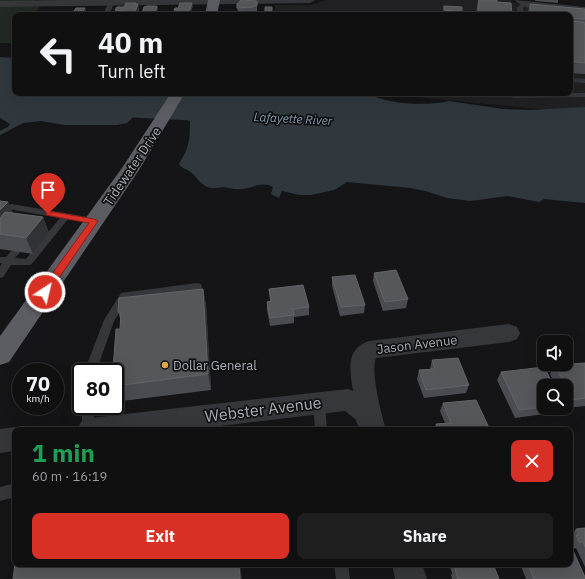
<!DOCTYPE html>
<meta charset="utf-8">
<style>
body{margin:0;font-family:"IBM Plex Sans",sans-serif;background:#1e1e1f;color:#f1f3f6;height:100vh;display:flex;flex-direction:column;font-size:15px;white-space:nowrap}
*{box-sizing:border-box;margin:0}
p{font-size:13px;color:#9c9d9f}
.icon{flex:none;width:22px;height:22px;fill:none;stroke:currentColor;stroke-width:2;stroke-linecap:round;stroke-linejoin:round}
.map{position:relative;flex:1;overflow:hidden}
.panel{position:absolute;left:12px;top:427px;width:561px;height:140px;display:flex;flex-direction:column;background:#101011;border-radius:8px;box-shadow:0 4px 16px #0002,0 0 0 1px #303031}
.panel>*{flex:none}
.banner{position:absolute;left:12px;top:12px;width:561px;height:84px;border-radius:8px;box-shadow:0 4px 16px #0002,0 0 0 1px #303031;background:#101011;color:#f1f3f6;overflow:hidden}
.fabs{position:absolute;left:537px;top:335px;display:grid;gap:8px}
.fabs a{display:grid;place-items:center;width:36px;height:36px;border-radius:8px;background:#101011;box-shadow:0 4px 16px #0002,0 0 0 1px #303031;font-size:20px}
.speed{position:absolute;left:12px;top:363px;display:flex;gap:8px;font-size:20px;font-weight:700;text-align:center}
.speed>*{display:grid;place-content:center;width:52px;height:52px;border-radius:50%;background:#101011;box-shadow:0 4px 16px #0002,0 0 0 1px #303031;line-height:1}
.speed small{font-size:10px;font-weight:400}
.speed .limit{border:2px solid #111;border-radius:6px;background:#fff;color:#111}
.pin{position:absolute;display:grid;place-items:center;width:34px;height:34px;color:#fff;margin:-41px -17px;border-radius:50% 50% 50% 0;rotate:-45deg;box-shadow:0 0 4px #0007}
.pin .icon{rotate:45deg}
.me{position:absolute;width:44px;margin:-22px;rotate:35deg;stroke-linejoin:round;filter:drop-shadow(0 0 3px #0008)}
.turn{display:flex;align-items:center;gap:14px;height:84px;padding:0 20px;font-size:18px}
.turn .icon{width:52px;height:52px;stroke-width:2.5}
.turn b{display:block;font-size:28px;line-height:34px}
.round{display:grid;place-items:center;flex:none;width:42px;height:42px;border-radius:8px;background:#1e1e1f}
.overview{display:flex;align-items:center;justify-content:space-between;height:68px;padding:0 20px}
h1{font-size:24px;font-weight:700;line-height:30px;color:#1e9e55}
.cta{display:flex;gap:8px;margin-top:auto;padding:8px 20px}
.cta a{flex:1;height:46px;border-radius:8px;background:#d93025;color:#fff;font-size:16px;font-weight:700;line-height:46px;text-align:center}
.cta a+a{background:#1e1e1f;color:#f1f3f6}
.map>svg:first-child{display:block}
.built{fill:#212123}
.green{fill:#222822}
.water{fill:#30383e}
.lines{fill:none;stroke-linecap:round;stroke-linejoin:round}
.river{fill:#30383e;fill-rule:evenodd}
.service{fill:#36373b;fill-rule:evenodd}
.minor{fill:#36373b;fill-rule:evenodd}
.trunk{fill:#5b5d63;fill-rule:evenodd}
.wall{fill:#4b4c51}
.shaded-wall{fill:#313235}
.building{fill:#55575b;stroke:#626469}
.route{fill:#d93025;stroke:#8d1f18}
.poi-dot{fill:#dea645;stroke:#101012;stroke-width:1.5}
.labels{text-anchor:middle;stroke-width:3.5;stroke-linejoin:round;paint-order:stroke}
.far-water-label{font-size:12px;font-style:italic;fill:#839aad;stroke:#101012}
.street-label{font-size:13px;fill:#a8adb5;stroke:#101012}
.poi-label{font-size:13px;fill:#a8adb5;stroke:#101012;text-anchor:start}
.near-street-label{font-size:16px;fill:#a8adb5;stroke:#101012}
</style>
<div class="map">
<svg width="585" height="579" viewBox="0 0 585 579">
<rect width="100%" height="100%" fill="#151517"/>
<path class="built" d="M327 0H511L512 2 535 9 585 13V111L570 112 396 95 389 93H570V15H275V5H311Z"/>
<path class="green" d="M0 0H35L31 6 39 7 37 12 44 15H15V43H0Z"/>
<path class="water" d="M0 57 15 58V93H368C387 105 427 106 449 101L503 109 531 110 585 107V203L544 199 539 202 508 196 470 201 447 198 429 192 411 188 347 182 334 190 311 195H300L282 191 279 198 271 194 273 187C262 181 253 188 242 189 235 190 230 188 224 187 220 187 215 189 211 188 203 187 197 178 192 173 188 169 182 169 179 164 189 148 190 140 190 121L171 110H153L133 117 127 123 117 125H65L41 121 23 123 0 135V131L8 127 10 124 0 118Z"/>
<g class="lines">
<path class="river" d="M102 102 221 108 229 110 233 115 229 120 221 122 102 116 94 114 90 109 94 104Z"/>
<path class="service" d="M111 1 114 3 109 15H103L108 3Z
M522 3 527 4 523 8V15H517V8Z
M570 78 585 79V83L570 82Z
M500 93H585V97L514 98Z
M11 204 94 218 98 221 94 224 68 219 31 265H11L3 277 0 278V267L2 263H0V257H6L13 249 16 248 21 251 15 258 26 259 60 218 8 209 7 207 8 205Z
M197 283 201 284 202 287 201 290 128 299 114 321 96 372H84L104 320 121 293Z
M319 398 323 399 325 403 327 430H315L313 403 315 399Z
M82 406H94V430H82Z
M15 483V497L0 501V487Z
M334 564H348L350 579H336Z"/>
<path class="minor" d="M62 0H315L310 3 0 7V1Z
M515 0 585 7V13C570 12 521 12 515 0Z
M509 324 517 327 520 333 517 339 509 342 376 358C370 371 382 416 386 430H360L355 419 345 411 187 430H77L81 422 90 418 348 389 353 391C350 371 345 349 369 341Z
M15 427 23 430H15V451L0 453V429Z
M392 564H422L427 579H395Z"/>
<path class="trunk" d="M208 0H220L217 15H205Z
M171 93H185L139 170 9 362 0 365V336L122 168Z"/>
</g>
<path class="wall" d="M478 0H497V2L512 15H476L477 7Z
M535 0H558V3L535 1Z
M257 1V13H253V14L238 12 237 8Z
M138 4 139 11 137 15H116L115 10 124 7Z
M530 4 585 9V74L570 73V15H527Z
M157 6 158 9 156 15H142V13Z
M193 6 190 14 175 13 174 10Z
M444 6 462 12 461 15H435L443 14Z
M265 7H272V14H265Z
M0 201 8 202 13 213 43 217 49 233 33 254 0 249Z
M374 273 408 299 406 308 383 311 373 281Z
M332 277 365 305 364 313 340 316 332 286Z
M203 289 206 305 211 390 122 401 115 386 116 378 115 375V372H114L113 370 120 329 121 321 118 312Z
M269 289 309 307V315L294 317V323L270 326 267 310V302L270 301Z
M432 360 469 385 466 393 424 398 417 379 419 370 430 369Z
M585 363V406L567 408 566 405V386H556L550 374 555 365Z
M501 372 544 386V408H562L559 412 515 418 497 380Z
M443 403 490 430H434L436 424 445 423 440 411Z
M585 528V567L576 548 573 549 570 543V542L572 540 570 536 576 529Z
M449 564H481V565L499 579H452L451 575 452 573Z
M520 564H570L585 579H526Z"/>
<path class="shaded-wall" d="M136 3 137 7 138 4 139 11 137 15H135V12Z
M192 3 193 6 190 14V10Z
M157 6 158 9 156 15H155V13Z
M85 8 86 11 84 15H81Z
M8 202 15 217 0 234V210Z
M43 217 49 233 33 254 26 238Z
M203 289 206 305 211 390 208 374Z
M239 564H240L242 579H240Z"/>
<path class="building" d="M241 0 257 1V6H253V7L237 8V4Z
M479 0H497V2L511 3 512 15H478Z
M126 3H136L135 4H138L135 12 115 10 117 7H124Z
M180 3H192L190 10H174L175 8H178Z
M530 4 585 9V19L570 18V15L531 14Z
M147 6H157L155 13H142L144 7Z
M444 6 462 7V12L444 10Z
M265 7H272V11H265Z
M76 8H85L81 15H71Z
M229 12H253V15H229Z
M170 13H181V15H169Z
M435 13 447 14V15H435Z
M570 21 584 22 585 26V63L570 61Z
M0 201 8 202 0 210Z
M5 212 43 217 26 238 0 234V218Z
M396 270 408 299 385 302 374 273Z
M355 275 365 305 341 307 332 277Z
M303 285 309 307 293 309 294 315 270 318 267 302 271 301 269 289Z
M203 289 208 374 115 386 117 370H113L116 329H120L121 312H118L119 298Z
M458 358 469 385 426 390 419 370 435 369 432 360Z
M585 363V398L573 400 555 365Z
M544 367 554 386H544V407L519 410 501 372Z
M476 400 490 430H438L436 424 451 423 443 403Z
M585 528V547L583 542H579L576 535H579L576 529Z
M570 544 585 577V579H534L528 564H570Z
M15 564H239L240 579H13Z
M455 564H481V565L493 564 499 579H458L455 569 456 568Z"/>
<path class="route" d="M48 211 94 219 98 221 48 294 45 295 40 292 41 289 89 223 46 215V212Z"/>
<circle class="poi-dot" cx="165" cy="365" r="4"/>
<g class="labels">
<g class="far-water-label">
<text transform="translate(293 119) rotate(3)" y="4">Lafayette River</text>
</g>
<g class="street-label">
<text transform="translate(132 166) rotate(-56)" y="5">Tidewater Drive</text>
<text transform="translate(417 344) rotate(-7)" y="5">Jason Avenue</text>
</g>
<g class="poi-label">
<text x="173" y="370">Dollar General</text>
</g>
<g class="near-street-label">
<text transform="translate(263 409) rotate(-7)" y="6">Webster Avenue</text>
</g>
</g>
</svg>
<div class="fabs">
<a><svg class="icon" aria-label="sound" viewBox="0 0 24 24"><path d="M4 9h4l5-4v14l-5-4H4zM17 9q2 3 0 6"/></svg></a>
<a><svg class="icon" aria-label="search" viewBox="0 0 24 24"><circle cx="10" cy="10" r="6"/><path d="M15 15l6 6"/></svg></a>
</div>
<div class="speed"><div>70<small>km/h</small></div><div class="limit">80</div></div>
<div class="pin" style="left:48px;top:214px;background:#d93025"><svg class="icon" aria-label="arrive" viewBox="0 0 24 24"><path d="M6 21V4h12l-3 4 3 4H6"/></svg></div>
<svg class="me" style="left:45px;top:292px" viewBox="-20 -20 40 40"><circle r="17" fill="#d93025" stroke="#fff" stroke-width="3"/><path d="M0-11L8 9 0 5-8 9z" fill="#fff"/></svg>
<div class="banner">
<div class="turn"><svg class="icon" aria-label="left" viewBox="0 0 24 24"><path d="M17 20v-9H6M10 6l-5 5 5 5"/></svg><div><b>40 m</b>Turn left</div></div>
</div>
<section class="panel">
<div class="overview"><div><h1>1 min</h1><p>60 m · 16:19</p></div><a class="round" style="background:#d93025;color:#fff"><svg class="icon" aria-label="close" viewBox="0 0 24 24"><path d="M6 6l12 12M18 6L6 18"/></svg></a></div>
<div class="cta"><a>Exit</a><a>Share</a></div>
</section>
</div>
